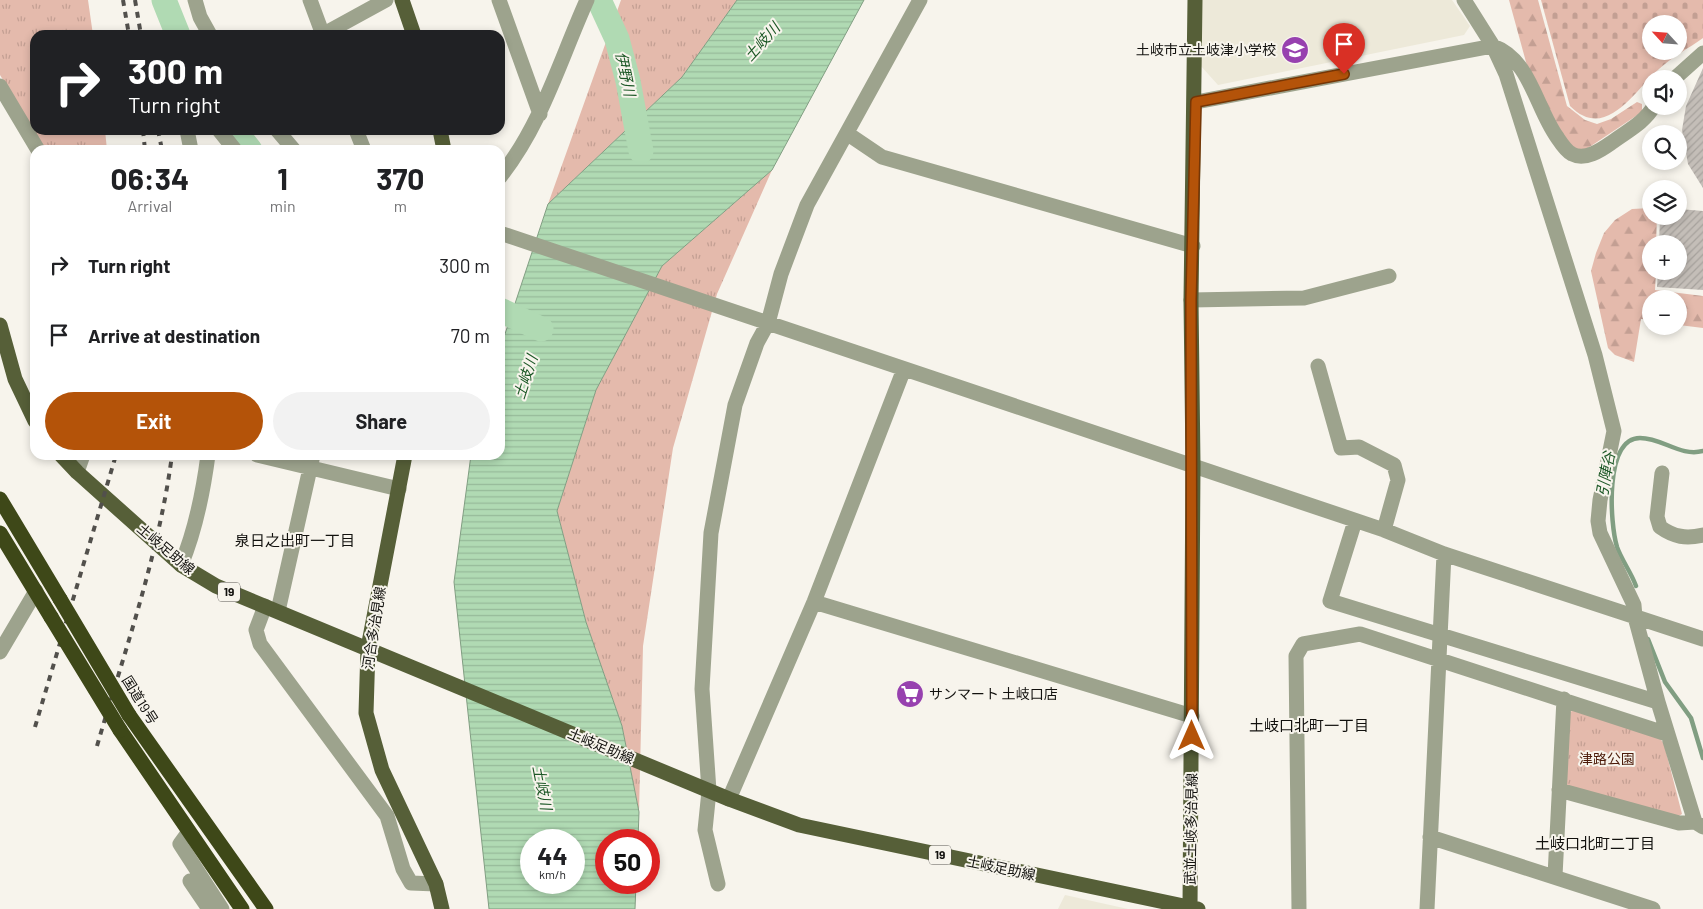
<!DOCTYPE html>
<meta charset="utf-8">
<style>
body{margin:0;font-family:Barlow,"Noto Sans JP",sans-serif;background:#f2f2f2;color:#202124;height:100vh;display:flex;flex-direction:column;font-size:19px;white-space:nowrap}
*{box-sizing:border-box;margin:0}
p{font-size:16px;color:#757577}
.icon{flex:none;width:28px;height:28px;fill:none;stroke:currentColor;stroke-width:2;stroke-linecap:round;stroke-linejoin:round}
.map{position:relative;flex:1;overflow:hidden}
.panel{position:absolute;left:30px;top:145px;width:475px;height:315px;display:flex;flex-direction:column;background:#fff;border-radius:15px;box-shadow:0 2px 8px #0003}
.panel>*{flex:none}
.top-card{position:absolute;left:30px;top:30px;width:475px;height:105px;border-radius:15px;box-shadow:0 2px 8px #0003;background:#202124;color:#fff;overflow:hidden}
.needle{width:32px;rotate:296deg}
.controls{position:absolute;left:1642px;top:15px;display:grid;gap:10px}
.controls a{display:grid;place-items:center;width:45px;height:45px;border-radius:50%;background:#fff;box-shadow:0 2px 8px #0003;font-size:25px}
.speed{position:absolute;left:520px;top:829px;display:flex;gap:10px;font-size:25px;font-weight:700;text-align:center}
.speed>*{display:grid;place-content:center;width:65px;height:65px;border-radius:50%;background:#fff;box-shadow:0 2px 8px #0003;line-height:1}
.speed small{font-size:12px;font-weight:400}
.speed .limit{border:8px solid #d22;background:#fff;color:#111}
.pin{position:absolute;display:grid;place-items:center;width:42px;height:42px;color:#fff;margin:-51px -21px;border-radius:50% 50% 50% 0;rotate:-45deg;box-shadow:0 0 5px #0007}
.pin .icon{rotate:45deg}
.me{position:absolute;width:55px;margin:-28px;rotate:0deg;stroke-linejoin:round;filter:drop-shadow(0 0 4px #0008)}
.turn{display:flex;align-items:center;gap:18px;height:105px;padding:0 15px;font-size:22px}
.turn .icon{width:65px;height:65px;stroke-width:2.5}
.turn b{display:block;font-size:35px;line-height:42px}
.eta{display:flex;justify-content:space-evenly;align-items:center;height:85px;text-align:center}
.eta b{font-size:30px;font-weight:700;line-height:35px}
.action{display:flex;gap:10px;margin-top:auto;padding:10px 15px}
.action a{flex:1;height:58px;border-radius:30px;background:#b45309;color:#fff;font-size:20px;font-weight:700;line-height:58px;text-align:center}
.action a+a{background:#f2f2f2;color:#202124}
ul{padding:0;list-style:none}
li{display:flex;align-items:center;gap:15px;height:70px;padding:0 15px}
li div{flex:1}
li b{display:block;font-size:19px}
li em{font-style:normal}
.map>svg:first-child{display:block}
.built{fill:#ede9d9}
.grass{fill:url(#grass-tufts)}
.forest{fill:url(#forest-firs)}
.cemetery{fill:url(#cemetery-stones);fill-rule:evenodd}
.water{fill:url(#water-rules);stroke:#819e82;fill-rule:evenodd}
.lines{fill:none;stroke-linecap:round;stroke-linejoin:round}
.stream{stroke:#819e82;stroke-width:4.5}
.river{stroke:#b0dab3;stroke-width:25}
.building{fill:url(#building-hatch)}
.minor{stroke:#9da38d;stroke-width:15}
.major{stroke:#565f38;stroke-width:15}
.highway{stroke:#3e4818;stroke-width:15}
.rail{stroke:#52504c;stroke-width:4;stroke-dasharray:6 6;stroke-linecap:butt}
.highway-bridge{stroke:#3e4818;stroke-width:15}
.route-casing{stroke:#753606;stroke-width:12}
.route{stroke:#b45309;stroke-width:9}
.labels{text-anchor:middle;stroke-width:4;stroke-linejoin:round;paint-order:stroke}
.shield{fill:#f7f4ec;stroke:#575551;stroke-width:1}
.shield-label{font-size:12px;font-weight:bold;fill:#12110e}
.poi-label{font-size:14px;fill:#12110e;stroke:#f7f4ec;text-anchor:end}
.street-label{font-size:14px;fill:#12110e;stroke:#f7f4ec}
.park-label{font-size:14px;fill:#4c1b09;stroke:#f7f4ec}
.water-label{font-size:15px;font-style:italic;fill:#1c5826;stroke:#f7f4ec}
.neighbourhood-label{font-size:15px;fill:#12110e;stroke:#f7f4ec}
</style>
<div class="map">
<svg width="1703" height="909" viewBox="0 0 1703 909">
<defs>
<pattern id="grass-tufts" width="24" height="20" patternUnits="userSpaceOnUse" patternTransform="scale(1.25)"><rect width="24" height="20" fill="#e4baac"/><path d="M3 7l-1-3M5 7V3M7 7l1-3M15 17l-1-3M17 17v-4M19 17l1-3" fill="none" stroke="#c39f93"/></pattern>
<pattern id="forest-firs" width="22" height="20" patternUnits="userSpaceOnUse" patternTransform="scale(1.25)"><rect width="22" height="20" fill="#e4baac"/><path d="M5 1l3.5 6h-7zM16 11l3.5 6h-7z" fill="#c39f93"/></pattern>
<pattern id="cemetery-stones" width="16" height="16" patternUnits="userSpaceOnUse" patternTransform="scale(1.25)"><rect width="16" height="16" fill="#e4baac"/><path d="M2 7V4a2 2 0 0 1 4 0v3zM10 15v-3a2 2 0 0 1 4 0v3z" fill="#c39f93"/></pattern>
<pattern id="water-rules" width="6" height="5" patternUnits="userSpaceOnUse" patternTransform="scale(1.25)"><rect width="6" height="5" fill="#b0dab3"/><path d="M0 2.5h6" fill="none" stroke="#96ba99"/></pattern>
<pattern id="building-hatch" width="6" height="6" patternUnits="userSpaceOnUse" patternTransform="scale(1.25)"><rect width="6" height="6" fill="#c4beb8"/><path d="M-1 1l2-2M0 6l6-6M5 7l2-2" fill="none" stroke="#a7a29d"/></pattern>
</defs>
<rect width="100%" height="100%" fill="#f7f4ec"/>
<path class="built" d="M1200 0H1452L1470 26 1464 35 1218 85 1200 65Z
M1065 895 1128 909H1058Z"/>
<path class="grass" d="M0 0H88L93 35H35V130H105L107 150H46L0 75Z
M621 0H737L682 77 548 204Z
M772 170 717 294 673 448 643 646 639 812 622 726 586 622 557 511 596 390 662 266Z
M1576 709 1659 737 1664 744 1682 814 1677 817 1569 787 1565 783 1570 712Z"/>
<path class="forest" d="M1509 0H1538L1567 106 1585 120 1597 124 1611 119 1637 102 1642 104V112L1588 148 1582 151 1568 147 1529 73Z
M1651 208V216H1657L1656 244H1651V271H1656L1655 290 1703 296V328L1679 325V299H1651V320L1641 319 1634 362 1615 355 1608 348 1591 271 1596 253 1604 233 1615 220 1632 209Z"/>
<path class="cemetery" d="M1541 0H1703V38C1689 48 1672 57 1659 69 1634 91 1606 142 1570 106ZM1651 24H1679V51H1651Z"/>
<path class="water" d="M737 0H864L772 170 662 266 596 390 557 511 586 622 622 726 639 812 638 840H606V882L636 883 635 909H489L454 582 471 455H500V349L548 204 682 77ZM531 840H574V882H531Z"/>
<g class="lines">
<path class="stream" d="M1636 586C1631 572 1622 561 1617 547 1610 524 1604 438 1640 438 1663 438 1680 457 1703 451
M1648 639 1665 682 1691 718 1703 758"/>
<path class="river" d="M164 0 178 35
M599 0 617 39 628 81 641 151
M234 130 250 150
M500 310 541 329"/>
</g>
<path class="building" d="M1703 68V188L1688 164 1682 130 1686 106Z
M1679 209 1703 211V290L1657 287 1658 271H1679V244H1659L1660 216H1679Z"/>
<g class="lines">
<path class="minor" d="M195 0 200 17 210 35
M310 0 323 35
M499 0 540 114
M1464 0 1493 46 1506 74 1595 355 1614 431 1600 500 1598 521 1600 533 1634 605 1635 617 1658 702 1695 822 1703 827
M322 35 386 0
M1674 79 1703 53
M0 86 38 150
M1196 102 1493 46C1530 59 1536 108 1557 137 1561 143 1566 151 1572 154 1585 161 1601 150 1611 143 1627 131 1644 123 1654 106
M187 130 191 150
M219 130 235 150
M277 130 294 150
M356 130 364 150
M848 134 882 157 1193 246
M500 177C542 124 560 60 587 0
M500 233 1384 530 1444 554 1703 639
M1191 300 1304 298 1389 276
M1318 366 1341 448 1359 447 1394 465 1398 480 1384 530
M257 455 399 489
M77 472 83 455
M1662 473 1657 517 1660 527C1674 537 1686 539 1703 535
M1355 521 1330 601 1658 702
M181 565C196 529 203 493 208 455
M814 602 1192 716
M265 606 256 630 260 644 387 816 403 869 411 883 436 884
M278 611 313 455
M0 652 36 591
M1559 790 1679 823 1695 822
M729 799 814 602 904 369
M188 833 180 844 222 909
M1430 837 1653 909
M1555 876 1564 699
M190 881 209 909
M718 884 705 830 709 791 702 689 711 533 735 405 757 343 768 323 781 274 807 205 920 0
M1299 909 1296 656 1303 644 1360 634 1667 734
M1427 909 1444 554"/>
<path class="major" d="M402 0 414 35
M440 130 444 150
M0 325 15 379 35 421
M61 455 77 472 181 565 216 586 729 799 799 825 1198 909
M405 455 368 648 366 713 382 770 436 884 442 909
M1190 909 1193 465 1191 300 1195 0"/>
<path class="highway" d="M0 499 60 599
M0 533 51 617
M129 715 266 909
M120 730 242 909"/>
<path class="rail" d="M123 0 129 35
M135 0 141 35
M143 130 145 150
M158 130 162 150
M35 727 116 455
M97 746C125 650 159 554 172 455"/>
<path class="highway-bridge" d="M60 599 129 715
M51 617 120 730"/>
</g>
<g class="lines">
<g class="route-casing">
<path id="route" d="M1192 736 1191 300 1196 102 1344 74"/>
</g>
<use href="#route" class="route"/>
</g>
<defs>
<g id="school-disc" transform="scale(1.4375)"><circle r="9.5" fill="#9741af" stroke="#f7f4ec"/><path d="M0-5L7-2L0 1L-7-2ZM-4 1L0 2.5L4 1V4Q0 6-4 4Z" fill="#fff"/></g>
<g id="supermarket-disc" transform="scale(1.4375)"><circle r="9.5" fill="#9741af" stroke="#f7f4ec"/><path d="M-6-5.5h2.5l.6 2H6L4.5 2H-2.5L-4.4-4H-6ZM-1.5 3.2a1.3 1.3 0 1 0 .1 0ZM3 3.2a1.3 1.3 0 1 0 .1 0Z" fill="#fff"/></g>
</defs>
<g fill-rule="evenodd">
<use href="#school-disc" x="1295" y="50"/>
<use href="#supermarket-disc" x="910" y="694"/>
</g>
<g class="labels">
<g class="shield">
<rect x="218" y="582.5" width="22" height="19" rx="4"/>
<rect x="929" y="845.5" width="22" height="19" rx="4"/>
</g>
<g class="shield-label">
<text x="229" y="596">19</text>
<text x="940" y="859">19</text>
</g>
<g class="poi-label">
<text x="1276" y="55">土岐市立土岐津小学校</text>
<text x="929" y="699" text-anchor="start">サンマート 土岐口店</text>
</g>
<g class="street-label">
<text transform="translate(166 549) rotate(40)" y="5">土岐足助線</text>
<text transform="translate(374 628) rotate(-81)" y="5">河合多治見線</text>
<text transform="translate(140 700) rotate(58)" y="5">国道19号</text>
<text transform="translate(601 746) rotate(23)" y="5">土岐足助線</text>
<text transform="translate(1191 829) rotate(-89)" y="5">武並土岐多治見線</text>
<text transform="translate(1001 868) rotate(12)" y="5">土岐足助線</text>
</g>
<g class="park-label">
<text x="1607" y="764">津路公園</text>
</g>
<g class="water-label">
<text transform="translate(762 42) rotate(-48)" y="5">土岐川</text>
<text transform="translate(625 74) rotate(78)" y="5">伊野川</text>
<text transform="translate(526 377) rotate(-72)" y="5">土岐川</text>
<text transform="translate(1606 474) rotate(-80)" y="5">引陣谷</text>
<text transform="translate(542 788) rotate(79)" y="5">土岐川</text>
</g>
<g class="neighbourhood-label">
<text x="295" y="546">泉日之出町一丁目</text>
<text x="1309" y="731">土岐口北町一丁目</text>
<text x="1595" y="849">土岐口北町二丁目</text>
</g>
</g>
</svg>
<div class="controls">
<a><svg class="needle" viewBox="-14 -14 28 28"><path d="M0-13l5 13h-10z" fill="#e53935"/><path d="M0 13l5-13h-10z" fill="#757577"/></svg></a>
<a><svg class="icon" aria-label="sound" viewBox="0 0 24 24"><path d="M4 9h4l5-4v14l-5-4H4zM17 9q2 3 0 6"/></svg></a>
<a><svg class="icon" aria-label="search" viewBox="0 0 24 24"><circle cx="10" cy="10" r="6"/><path d="M15 15l6 6"/></svg></a>
<a><svg class="icon" aria-label="layers" viewBox="0 0 24 24"><path d="M12 4l9 5-9 5-9-5zM3 14l9 5 9-5"/></svg></a>
<a>+</a>
<a>−</a>
</div>
<div class="speed"><div>44<small>km/h</small></div><div class="limit">50</div></div>
<div class="pin" style="left:1344px;top:74px;background:#d93025"><svg class="icon" aria-label="arrive" viewBox="0 0 24 24"><path d="M6 21V4h12l-3 4 3 4H6"/></svg></div>
<svg class="me" style="left:1192px;top:736px" viewBox="-20 -20 40 40"><path d="M0-17L14 15 0 8-14 15z" fill="#b45309" stroke="#fff" stroke-width="4"/></svg>
<div class="top-card">
<div class="turn"><svg class="icon" aria-label="right" viewBox="0 0 24 24"><path d="M7 20v-9h11M14 6l5 5-5 5"/></svg><div><b>300 m</b>Turn right</div></div>
</div>
<section class="panel">
<div class="eta">
<div><b>06:34</b><p>Arrival</p></div>
<div><b>1</b><p>min</p></div>
<div><b>370</b><p>m</p></div>
</div>
<ul>
<li><svg class="icon" aria-label="right" viewBox="0 0 24 24"><path d="M7 20v-9h11M14 6l5 5-5 5"/></svg><div><b>Turn right</b></div><em>300 m</em></li>
<li><svg class="icon" aria-label="arrive" viewBox="0 0 24 24"><path d="M6 21V4h12l-3 4 3 4H6"/></svg><div><b>Arrive at destination</b></div><em>70 m</em></li>
</ul>
<div class="action"><a>Exit</a><a>Share</a></div>
</section>
</div>
